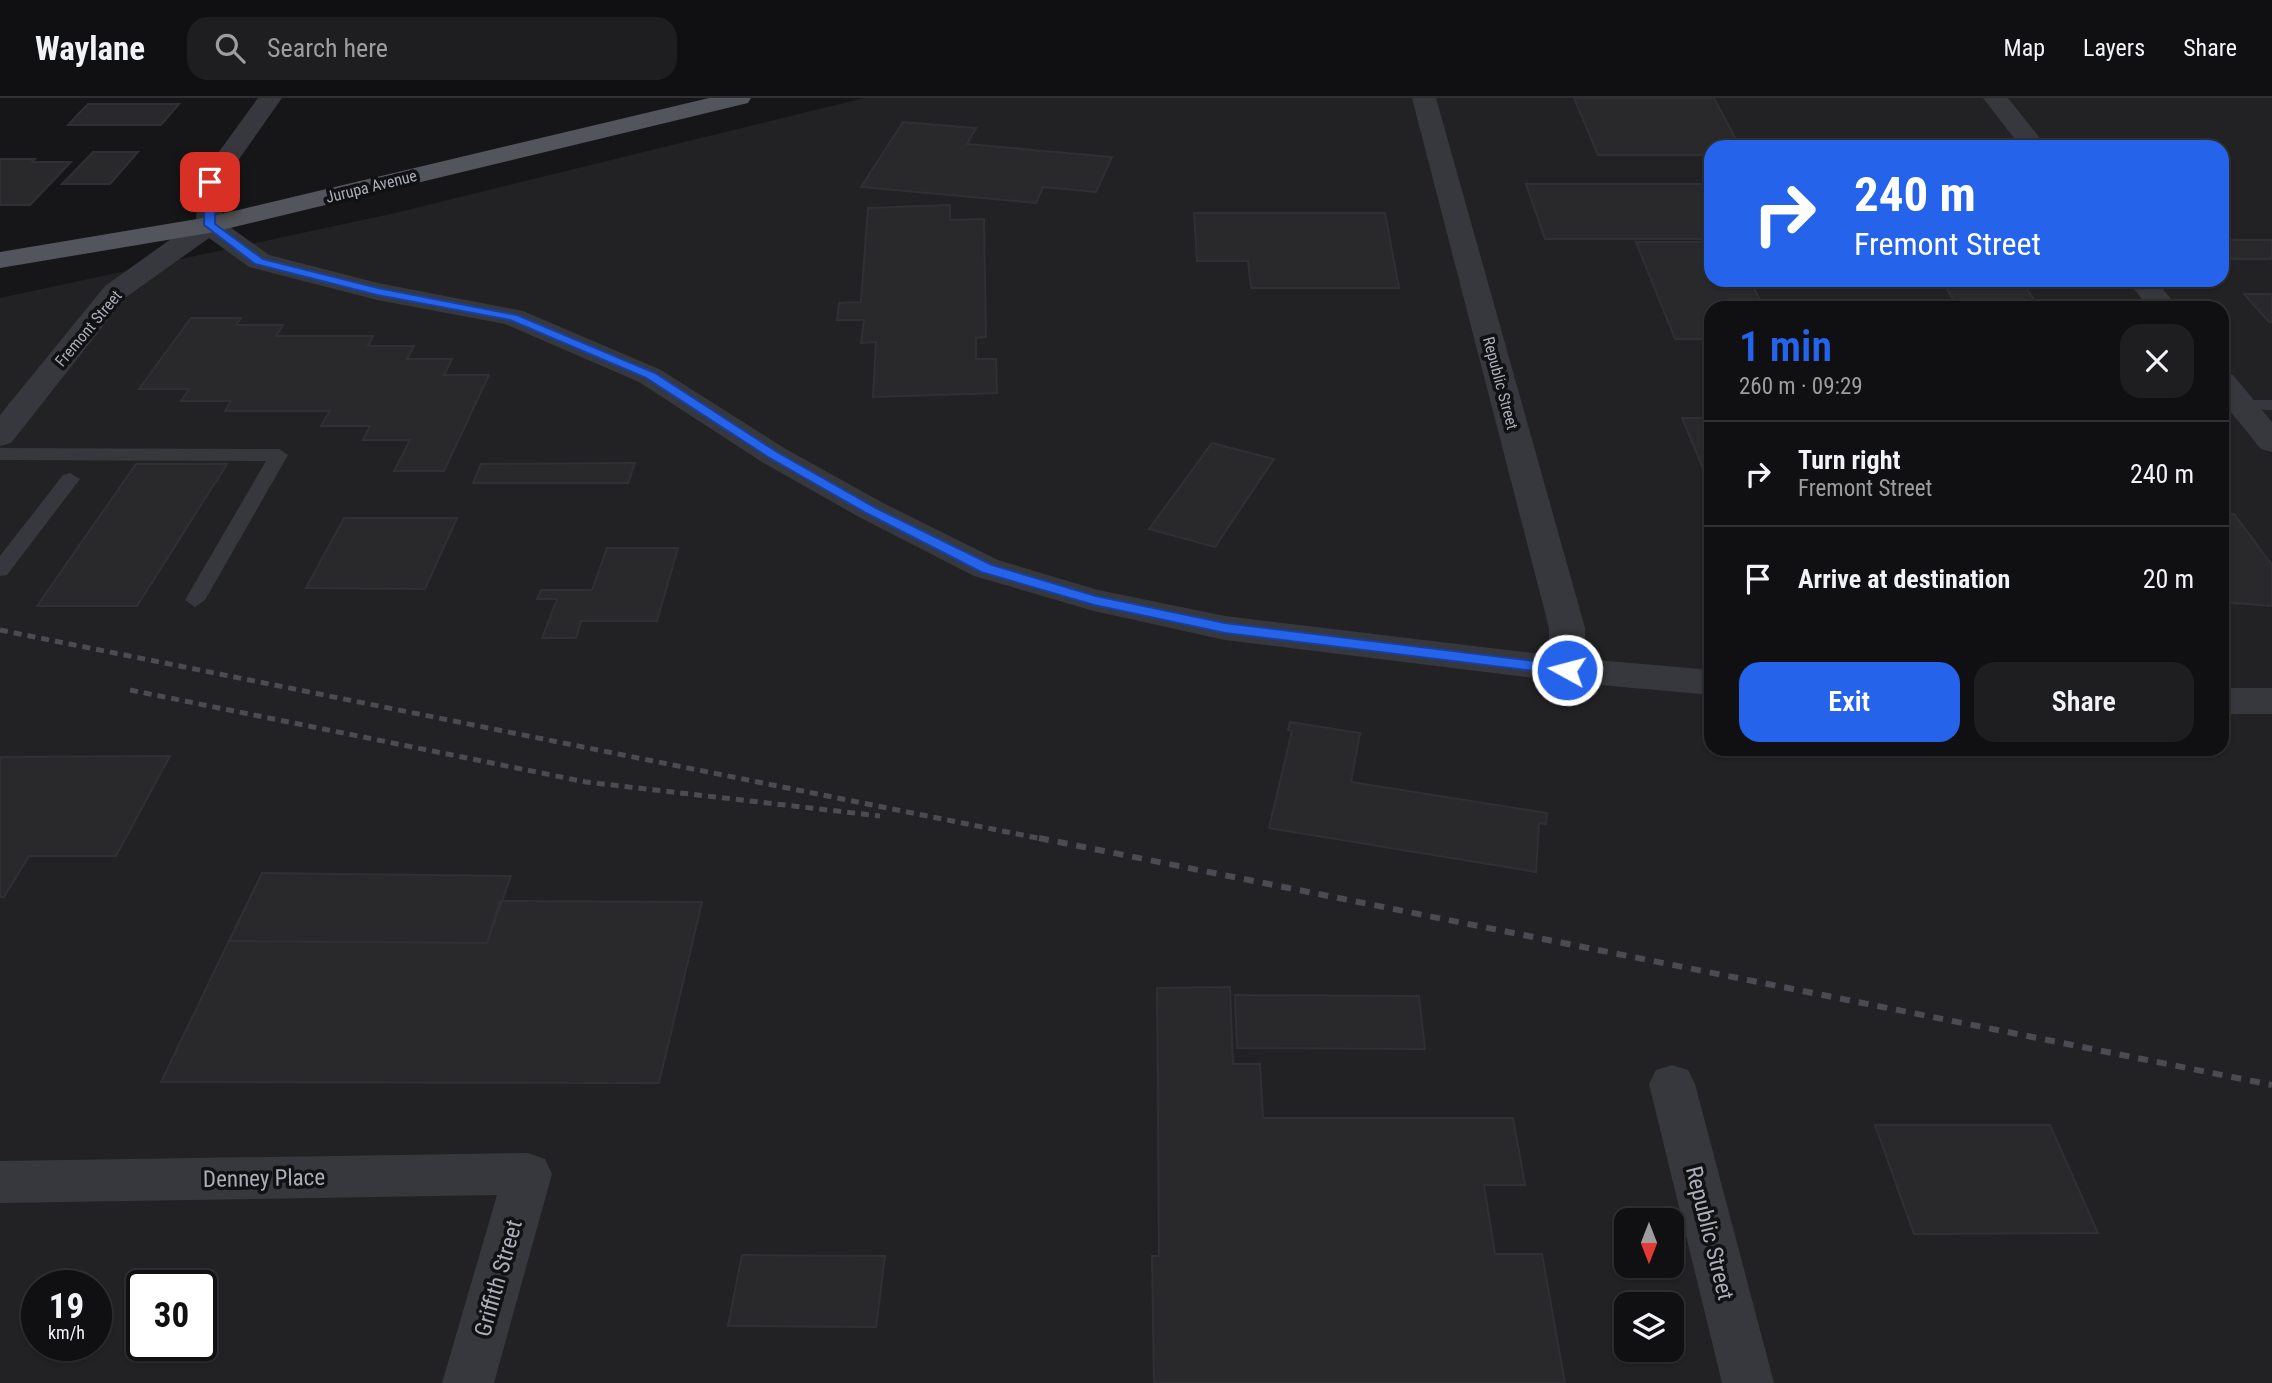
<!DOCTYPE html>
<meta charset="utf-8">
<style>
body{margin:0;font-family:"Roboto Condensed",sans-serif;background:#1e1e20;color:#f1f3f6;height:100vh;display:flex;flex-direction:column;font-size:26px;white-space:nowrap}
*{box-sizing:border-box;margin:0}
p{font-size:23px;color:#9c9d9f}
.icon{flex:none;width:38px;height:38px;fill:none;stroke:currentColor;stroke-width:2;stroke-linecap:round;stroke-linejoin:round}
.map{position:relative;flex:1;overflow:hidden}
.sheet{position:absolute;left:1704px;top:203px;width:525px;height:455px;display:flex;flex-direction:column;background:#101012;border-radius:21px;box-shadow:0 2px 5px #0004,0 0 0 2px #303032}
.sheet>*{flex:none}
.hud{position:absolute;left:1704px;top:42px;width:525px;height:147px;border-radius:21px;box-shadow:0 2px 5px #0004,0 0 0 2px #303032;background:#2563eb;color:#fff;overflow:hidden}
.needle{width:46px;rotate:180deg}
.buttons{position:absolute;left:1614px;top:1110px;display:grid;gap:14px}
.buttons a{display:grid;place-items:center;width:70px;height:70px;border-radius:14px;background:#101012;box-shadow:0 2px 5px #0004,0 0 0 2px #303032;font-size:35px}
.speed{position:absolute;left:21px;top:1172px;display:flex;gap:14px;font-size:35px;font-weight:700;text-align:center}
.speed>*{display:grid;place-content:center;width:91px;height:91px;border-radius:50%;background:#101012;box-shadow:0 2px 5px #0004,0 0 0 2px #303032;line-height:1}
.speed small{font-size:18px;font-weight:400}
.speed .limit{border:4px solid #111;border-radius:10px;background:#fff;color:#111}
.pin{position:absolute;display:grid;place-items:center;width:60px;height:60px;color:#fff;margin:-30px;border-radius:14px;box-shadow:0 4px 10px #0006}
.me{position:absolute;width:77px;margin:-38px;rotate:277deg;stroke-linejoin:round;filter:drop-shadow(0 0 5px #0008)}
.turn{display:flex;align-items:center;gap:24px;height:147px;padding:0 35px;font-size:32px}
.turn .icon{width:91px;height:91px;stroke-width:2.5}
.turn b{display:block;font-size:49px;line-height:60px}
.round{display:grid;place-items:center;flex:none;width:74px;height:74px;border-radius:21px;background:#1e1e20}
.summary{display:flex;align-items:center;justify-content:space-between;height:119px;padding:0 35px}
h1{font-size:42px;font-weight:600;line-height:52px;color:#2563eb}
.button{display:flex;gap:14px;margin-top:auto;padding:14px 35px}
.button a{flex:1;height:80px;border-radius:21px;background:#2563eb;color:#fff;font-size:28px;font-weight:600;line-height:80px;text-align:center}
.button a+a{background:#1e1e20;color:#f1f3f6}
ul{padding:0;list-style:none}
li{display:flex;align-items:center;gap:21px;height:105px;padding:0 35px;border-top:2px solid #303032}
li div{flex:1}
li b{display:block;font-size:26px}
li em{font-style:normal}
header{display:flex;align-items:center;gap:42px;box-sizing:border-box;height:98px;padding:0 35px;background:#101012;border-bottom:2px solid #303032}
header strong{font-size:33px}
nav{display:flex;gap:38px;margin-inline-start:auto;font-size:24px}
.search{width:490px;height:63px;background:#1e1e20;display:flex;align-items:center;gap:18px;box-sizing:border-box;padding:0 24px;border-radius:21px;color:#9c9d9f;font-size:26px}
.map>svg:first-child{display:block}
.built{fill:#222225;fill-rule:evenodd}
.building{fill:#29292c;stroke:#303034;stroke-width:2}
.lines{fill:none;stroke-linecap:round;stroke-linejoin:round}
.service{fill:#37383d;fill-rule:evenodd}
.minor{fill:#37383d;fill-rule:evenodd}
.tertiary{fill:#37383d;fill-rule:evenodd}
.primary{fill:#53555c;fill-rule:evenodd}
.rail-far1{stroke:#4a4c52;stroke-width:5;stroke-dasharray:8 6;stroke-linecap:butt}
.rail{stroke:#4a4c52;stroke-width:6;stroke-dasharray:10 9;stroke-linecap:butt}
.route{fill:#2563eb;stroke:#184099;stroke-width:2}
.labels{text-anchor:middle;stroke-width:7;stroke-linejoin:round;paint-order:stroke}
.far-street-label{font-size:16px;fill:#a8adb8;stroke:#111113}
.near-street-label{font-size:23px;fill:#a8adb8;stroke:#111113}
</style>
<header>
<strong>Waylane</strong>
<div class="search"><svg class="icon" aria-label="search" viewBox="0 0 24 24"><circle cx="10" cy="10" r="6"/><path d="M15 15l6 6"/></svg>Search here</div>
<nav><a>Map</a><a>Layers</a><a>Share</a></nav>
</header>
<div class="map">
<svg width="2272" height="1285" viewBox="0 0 2272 1285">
<rect width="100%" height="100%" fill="#161618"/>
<path class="built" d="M864 0H2272V1285H0V200L395 115ZM1712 49H2222V182H1712ZM1712 210H2222V651H1712ZM1626 1122H1671V1167H1626ZM37 1188H96V1248H37ZM142 1188H201V1248H142ZM1626 1206H1671V1251H1626Z"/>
<path class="building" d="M1574 0H1714L1740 49H1712V57H1598Z
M88 6H179L161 27H68Z
M903 24 976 30 967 46 1112 59 1096 94 1043 89 1036 105 861 89Z
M93 54H138L110 86H62Z
M0 61H35L32 64H71L30 107H0Z
M1526 86H1707L1712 94V141H1545Z
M950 107V122L984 121 986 239 976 240V261H996L997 295 873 299 876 244 861 245 864 222H837L839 205 861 204 868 110Z
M1194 115H1385L1399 190H1251L1248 163H1197Z
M2222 142H2272V161H2232L2222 150Z
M1636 144H1712V182H1750L1764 210H1712V241H1675Z
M2013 182 1913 183 1912 182H2045L2050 189H2018Z
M1946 190H2026L2040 210H1959Z
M2244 196H2272V224H2269Z
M191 220H241L236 227H283L276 238H373L368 248H414L407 261H452L444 277H489L444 373H394L410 342H363L370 328H321L330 313H225L231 303H181L189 291H139Z
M1682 320H1712V392Z
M1212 345 1274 361 1215 449 1149 431Z
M635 365 628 385H473L481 366Z
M136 366H227L137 508H37Z
M2222 416H2234L2272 467V508L2222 504Z
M344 420H457L425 491 306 490Z
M607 450H678L657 523H581L576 540H542L557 501H537L541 492H592Z
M1290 624 1360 635 1351 684 1547 715 1546 726 1539 725 1536 774 1269 730 1292 633 1288 632Z
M170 658 116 758H29L4 799H0V659Z
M262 775 511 778 487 845 229 843Z
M500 803 702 804 659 985 161 984 229 843 487 845Z
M1230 889 1233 966H1260L1263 1020H1513L1525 1087H1484L1495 1156H1542L1565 1285H1154L1152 1158H1159L1157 890Z
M1235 897 1419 898 1425 951 1237 950Z
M1875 1027H2050L2098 1135 1914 1136Z
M742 1157 885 1158 876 1229 728 1228Z"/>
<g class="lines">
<path class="service" d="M2242 302H2272V312L2236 311 2233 307 2236 303Z
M0 350 279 351 288 357 205 502 195 509 185 502 266 363 0 362Z
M70 375 80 381 7 477 0 478V458L63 377Z"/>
<path class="minor" d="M1412 0H1436L1585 530V561L1712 572V597L1567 584 1225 542 1094 513 974 478 859 419 762 364 639 284 505 226 377 202 249 169 209 140 125 200 11 345 0 348V317L105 188 199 121H219L269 157 378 185 523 213 661 272 784 350 883 405 998 462 1098 492 1225 518 1549 557V530Z
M1983 0H2008L2047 49H2021Z
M2127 182H2156L2178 210H2149Z
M2222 274 2233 277 2272 324V354L2261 351 2222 303Z
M2222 590H2272V616H2222Z
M1672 967 1688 972 1695 986 1774 1285H1722L1649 986 1656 972Z
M528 1055 545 1061 552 1076 494 1285H442L497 1097 0 1105V1063Z"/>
<path class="tertiary" d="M258 0H282L223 84 222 127 219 133H199L196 127 197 84Z"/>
<path class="primary" d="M709 0H751L748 5 209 135 0 170V154L209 119Z"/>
<path class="rail-far1" d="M0 532 1047 742
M130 592 586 684 880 718"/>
<path class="rail" d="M1039 740 2272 987"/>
</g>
<path class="route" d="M210 81 216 84 215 126 263 161 378 190 517 217 655 275 777 354 876 410 992 467 1096 498 1225 525 1567 567 1575 572 1567 577 1225 535 1094 507 981 474 866 415 768 359 646 280 510 222 377 197 255 166 204 127 205 84Z"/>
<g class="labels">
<g class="far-street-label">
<text transform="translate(371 88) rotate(-14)" y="6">Jurupa Avenue</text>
<text transform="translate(88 230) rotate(-50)" y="6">Fremont Street</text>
<text transform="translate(1501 285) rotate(75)" y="6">Republic Street</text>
</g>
<g class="near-street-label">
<text transform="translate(264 1080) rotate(-1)" y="8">Denney Place</text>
<text transform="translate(1710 1135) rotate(76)" y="8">Republic Street</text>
<text transform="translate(498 1180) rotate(-74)" y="8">Griffith Street</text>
</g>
</g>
</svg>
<div class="buttons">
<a><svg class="needle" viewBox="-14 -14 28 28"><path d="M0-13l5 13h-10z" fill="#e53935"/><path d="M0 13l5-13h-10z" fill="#9c9d9f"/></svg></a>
<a><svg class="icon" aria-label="layers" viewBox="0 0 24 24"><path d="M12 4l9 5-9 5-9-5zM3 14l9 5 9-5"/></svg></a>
</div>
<div class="speed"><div>19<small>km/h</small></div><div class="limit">30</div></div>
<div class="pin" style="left:210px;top:84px;background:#d93025"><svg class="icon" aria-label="arrive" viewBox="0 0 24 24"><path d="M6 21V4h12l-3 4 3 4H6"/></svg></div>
<svg class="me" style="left:1567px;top:572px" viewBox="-20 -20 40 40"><circle r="17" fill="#2563eb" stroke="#fff" stroke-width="3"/><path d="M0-11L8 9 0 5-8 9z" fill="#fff"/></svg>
<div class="hud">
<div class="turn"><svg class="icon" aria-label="right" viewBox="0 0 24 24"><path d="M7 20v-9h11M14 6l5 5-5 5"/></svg><div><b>240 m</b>Fremont Street</div></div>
</div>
<section class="sheet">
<div class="summary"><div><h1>1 min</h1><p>260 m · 09:29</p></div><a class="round"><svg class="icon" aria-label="close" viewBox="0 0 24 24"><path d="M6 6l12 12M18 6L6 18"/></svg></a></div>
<ul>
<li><svg class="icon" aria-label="right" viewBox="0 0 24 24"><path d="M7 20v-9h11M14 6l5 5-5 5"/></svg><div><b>Turn right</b><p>Fremont Street</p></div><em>240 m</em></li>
<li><svg class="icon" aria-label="arrive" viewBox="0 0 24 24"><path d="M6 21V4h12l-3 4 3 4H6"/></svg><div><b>Arrive at destination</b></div><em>20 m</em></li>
</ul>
<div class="button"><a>Exit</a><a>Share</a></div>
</section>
</div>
